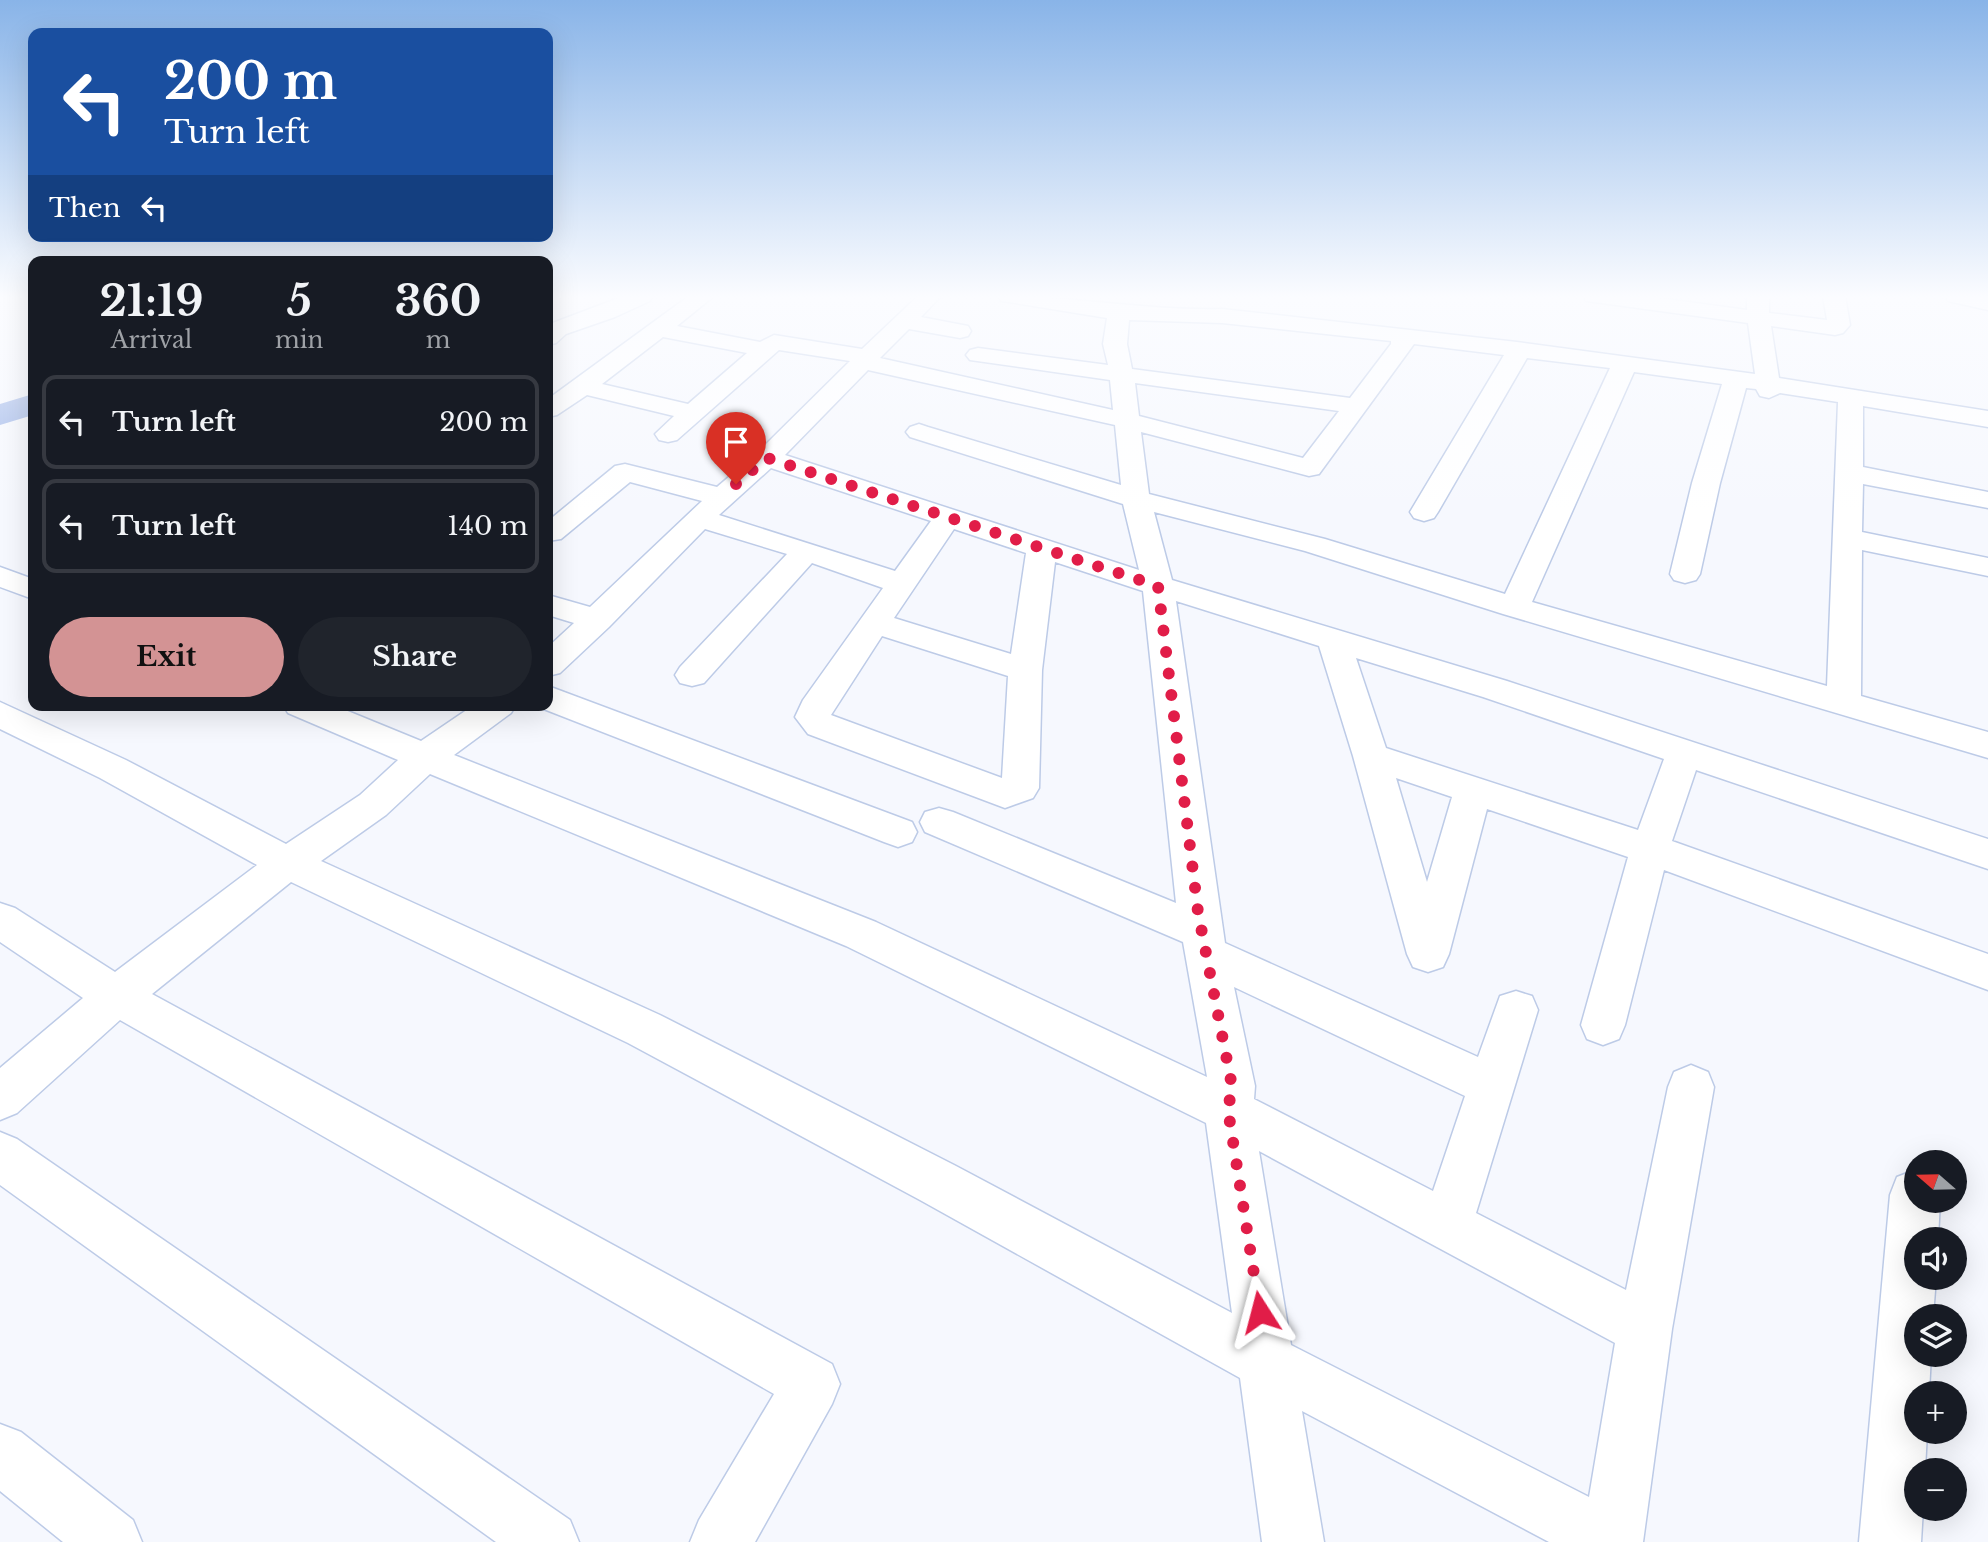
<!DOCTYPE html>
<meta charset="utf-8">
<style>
body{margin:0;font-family:"Libre Baskerville",serif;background:#20242c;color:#f1f3f6;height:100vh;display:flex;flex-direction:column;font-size:26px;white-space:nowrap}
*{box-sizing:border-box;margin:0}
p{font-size:23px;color:#9ea1a6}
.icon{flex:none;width:38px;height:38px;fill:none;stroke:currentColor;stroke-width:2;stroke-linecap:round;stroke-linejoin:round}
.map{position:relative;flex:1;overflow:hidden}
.sheet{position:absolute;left:28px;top:256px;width:525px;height:455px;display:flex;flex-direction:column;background:#171b24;border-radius:14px;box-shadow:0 7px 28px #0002}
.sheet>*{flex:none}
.banner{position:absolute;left:28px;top:28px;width:525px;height:214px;border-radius:14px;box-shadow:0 7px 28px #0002;background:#1a4fa0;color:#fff;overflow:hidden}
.needle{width:46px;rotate:290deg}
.fabs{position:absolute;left:1904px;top:1150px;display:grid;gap:14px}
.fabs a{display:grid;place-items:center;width:63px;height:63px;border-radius:50%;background:#171b24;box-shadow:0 7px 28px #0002;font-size:35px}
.pin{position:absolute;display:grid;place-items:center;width:60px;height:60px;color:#fff;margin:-72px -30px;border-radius:50% 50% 50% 0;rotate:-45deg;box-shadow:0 0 7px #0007}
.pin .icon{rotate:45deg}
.me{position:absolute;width:77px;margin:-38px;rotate:351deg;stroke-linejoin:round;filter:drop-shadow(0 0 5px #0008)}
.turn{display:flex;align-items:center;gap:24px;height:147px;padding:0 21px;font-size:32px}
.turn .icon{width:91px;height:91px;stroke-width:2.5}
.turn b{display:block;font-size:49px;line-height:60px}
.then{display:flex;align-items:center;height:66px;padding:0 21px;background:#0003;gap:14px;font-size:26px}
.eta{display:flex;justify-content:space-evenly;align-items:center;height:119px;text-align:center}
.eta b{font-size:42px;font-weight:700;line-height:49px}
.cta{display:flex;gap:14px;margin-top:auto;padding:14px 21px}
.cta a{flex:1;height:80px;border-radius:42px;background:#d39394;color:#111;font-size:28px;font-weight:700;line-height:80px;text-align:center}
.cta a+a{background:#20242c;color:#f1f3f6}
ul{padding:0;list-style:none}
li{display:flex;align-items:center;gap:21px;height:94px;margin:0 14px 10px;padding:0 7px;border:4px solid #363941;border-radius:14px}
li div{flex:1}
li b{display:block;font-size:26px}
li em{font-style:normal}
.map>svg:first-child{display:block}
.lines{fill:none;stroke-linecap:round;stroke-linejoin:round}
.river{fill:#9ab3e8;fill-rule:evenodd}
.minor-casing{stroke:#bdcbe7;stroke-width:3}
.minor{fill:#fff;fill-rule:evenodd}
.route{stroke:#e11d48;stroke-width:12;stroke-dasharray:0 21.6}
</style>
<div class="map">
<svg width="1988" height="1542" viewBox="0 0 1988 1542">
<rect width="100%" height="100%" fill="#f6f8fe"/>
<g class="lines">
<path class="river" d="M33 394V415L0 425V404Z"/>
<g class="minor-casing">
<path id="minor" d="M624 296H653L650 301 615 317 566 334 556 343 548 345 550 324Z
M689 296H714L677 326 760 342 774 335 862 349 918 296H941L921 317 968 326 971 331 968 336 960 338 909 329 880 358 1113 410 1110 380 970 360 966 355 970 350 978 348 1108 365 1103 344 1107 318 1009 302 1001 301 998 296C1073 296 1147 311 1222 309L1517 342 1755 374 1748 323 1594 302 1586 301 1583 296H1644L1747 310V296H1769V313L1827 320 1823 296H1845L1850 325 1843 333 1835 335 1771 326 1779 378 1988 411V427L1863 406V467L1988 492V508L1863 484 1862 532 1988 558V576L1862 550 1861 696 1988 732V758L1503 614 1305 551 1154 512 1172 580 1507 681 1988 839V869L1696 770 1672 841 1988 954V990L1664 870 1625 1025 1619 1039 1603 1045 1587 1039 1581 1025 1628 857 1487 809 1449 954 1443 967 1428 972 1413 967 1407 954 1353 756 1319 646 1176 601 1225 943 1478 1057 1500 996 1516 991 1532 996 1538 1010 1476 1213 1626 1290 1668 1087 1674 1072 1691 1065 1708 1072 1714 1087 1672 1329 1643 1542H1549L1302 1411 1324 1542H1262L1240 1378 920 1200 628 1043 291 882 152 994 832 1364 840 1384 832 1404 755 1542H690L699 1520 774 1394 120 1020 17 1113 0 1120V1068L83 998 0 942V903L15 908 115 972 257 865 100 778 0 729V702L126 760 286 844 360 795 398 760 288 713 283 705H333L421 741 474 705H516L511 713 454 755 876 922 1207 1077 1183 942 925 832 920 822 925 812 939 808 953 812 1176 903 1143 591 1055 562 1042 670 1039 788 1033 798 1005 808 808 734 795 717 803 700 883 588 812 563 704 683 692 686 680 683 675 675 680 667 787 554 705 529 609 627 560 673 548 676V647L574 623 548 615V595L590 607 702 501 630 482 561 539 548 541V521L615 466 625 464 717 487 758 452 850 361 779 350 677 440 668 442 659 440 655 434 674 416 587 395 557 415 548 417V399ZM1129 320 1222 323 1391 341V344L1350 398 1132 369 1127 344ZM663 337 747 353 688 404 602 384ZM1414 344 1504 355 1410 512 1414 518 1424 521 1434 518 1438 512 1527 358 1610 368 1505 594 1325 539 1149 494 1141 432 1309 476 1319 474ZM868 370 1115 425 1121 485 928 427 919 424 910 427 906 432 910 437 1123 504 1139 570 785 455ZM1634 372 1722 384 1692 483 1670 574 1674 580 1685 583 1696 580 1700 574 1720 483 1746 388 1756 389 1760 396 1769 398 1780 393 1838 402 1827 686 1532 602ZM1135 383 1339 411 1303 458 1139 416ZM771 468 931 521 895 571 719 515ZM954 529 1026 553 1011 654 894 618ZM882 636 1008 676 1002 778 831 715ZM1356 658 1483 697 1664 759 1638 830 1386 748ZM430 774 846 946 1206 1123 1232 1313 956 1166 660 1015 321 861 386 815ZM1396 778 1452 797 1427 882ZM1234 987 1465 1096 1433 1191 1254 1099 1255 1086ZM1259 1151 1615 1343 1589 1497 1291 1345Z
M1945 296H1988V310L1948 301Z
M0 567 33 579V599L0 587Z
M548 686 912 822 917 832 912 842 898 847 884 842 536 706 548 705Z
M0 1132 17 1139 570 1520 579 1542H496L0 1185Z
M1915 1170 1916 1200H1940L1938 1239H1916V1278H1936L1933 1316H1916V1354H1931L1929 1393H1916V1432H1927L1925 1470H1916V1508H1923L1921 1542H1859L1890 1195 1897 1177Z
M0 1424 21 1432 133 1520 142 1542H63L0 1491Z"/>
</g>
<use href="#minor" class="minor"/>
</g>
<linearGradient id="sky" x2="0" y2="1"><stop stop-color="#89b4e8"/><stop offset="0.58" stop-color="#fbfcff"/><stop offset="1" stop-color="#fbfcff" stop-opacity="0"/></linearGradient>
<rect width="1988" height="512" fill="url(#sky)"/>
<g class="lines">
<path class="route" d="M736 484 767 458 1158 586 1198 912 1232 1086 1228 1110 1260 1312"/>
</g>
</svg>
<div class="fabs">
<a><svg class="needle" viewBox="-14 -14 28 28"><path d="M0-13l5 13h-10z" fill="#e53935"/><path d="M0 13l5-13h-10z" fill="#9ea1a6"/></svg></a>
<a><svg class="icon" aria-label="sound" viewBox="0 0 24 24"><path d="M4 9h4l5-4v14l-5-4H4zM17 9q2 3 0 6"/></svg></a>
<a><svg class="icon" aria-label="layers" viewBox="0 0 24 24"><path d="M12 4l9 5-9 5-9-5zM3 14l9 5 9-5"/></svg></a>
<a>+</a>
<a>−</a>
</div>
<div class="pin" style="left:736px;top:484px;background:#d93025"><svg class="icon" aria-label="arrive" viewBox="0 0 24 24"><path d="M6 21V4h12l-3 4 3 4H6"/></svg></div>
<svg class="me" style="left:1260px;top:1312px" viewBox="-20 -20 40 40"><path d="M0-17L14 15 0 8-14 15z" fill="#e11d48" stroke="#fff" stroke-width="4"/></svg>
<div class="banner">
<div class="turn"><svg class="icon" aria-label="left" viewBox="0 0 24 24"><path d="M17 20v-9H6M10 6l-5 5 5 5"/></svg><div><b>200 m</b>Turn left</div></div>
<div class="then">Then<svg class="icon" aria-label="left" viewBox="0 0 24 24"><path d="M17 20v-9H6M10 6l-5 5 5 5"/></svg></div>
</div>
<section class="sheet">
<div class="eta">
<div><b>21:19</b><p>Arrival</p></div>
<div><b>5</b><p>min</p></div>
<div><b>360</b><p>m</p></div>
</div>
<ul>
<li><svg class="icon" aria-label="left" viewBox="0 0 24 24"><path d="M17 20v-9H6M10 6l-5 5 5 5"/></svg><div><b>Turn left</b></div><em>200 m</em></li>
<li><svg class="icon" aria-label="left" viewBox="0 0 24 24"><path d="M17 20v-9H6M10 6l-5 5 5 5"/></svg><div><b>Turn left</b></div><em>140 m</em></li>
</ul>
<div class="cta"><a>Exit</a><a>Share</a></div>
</section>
</div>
